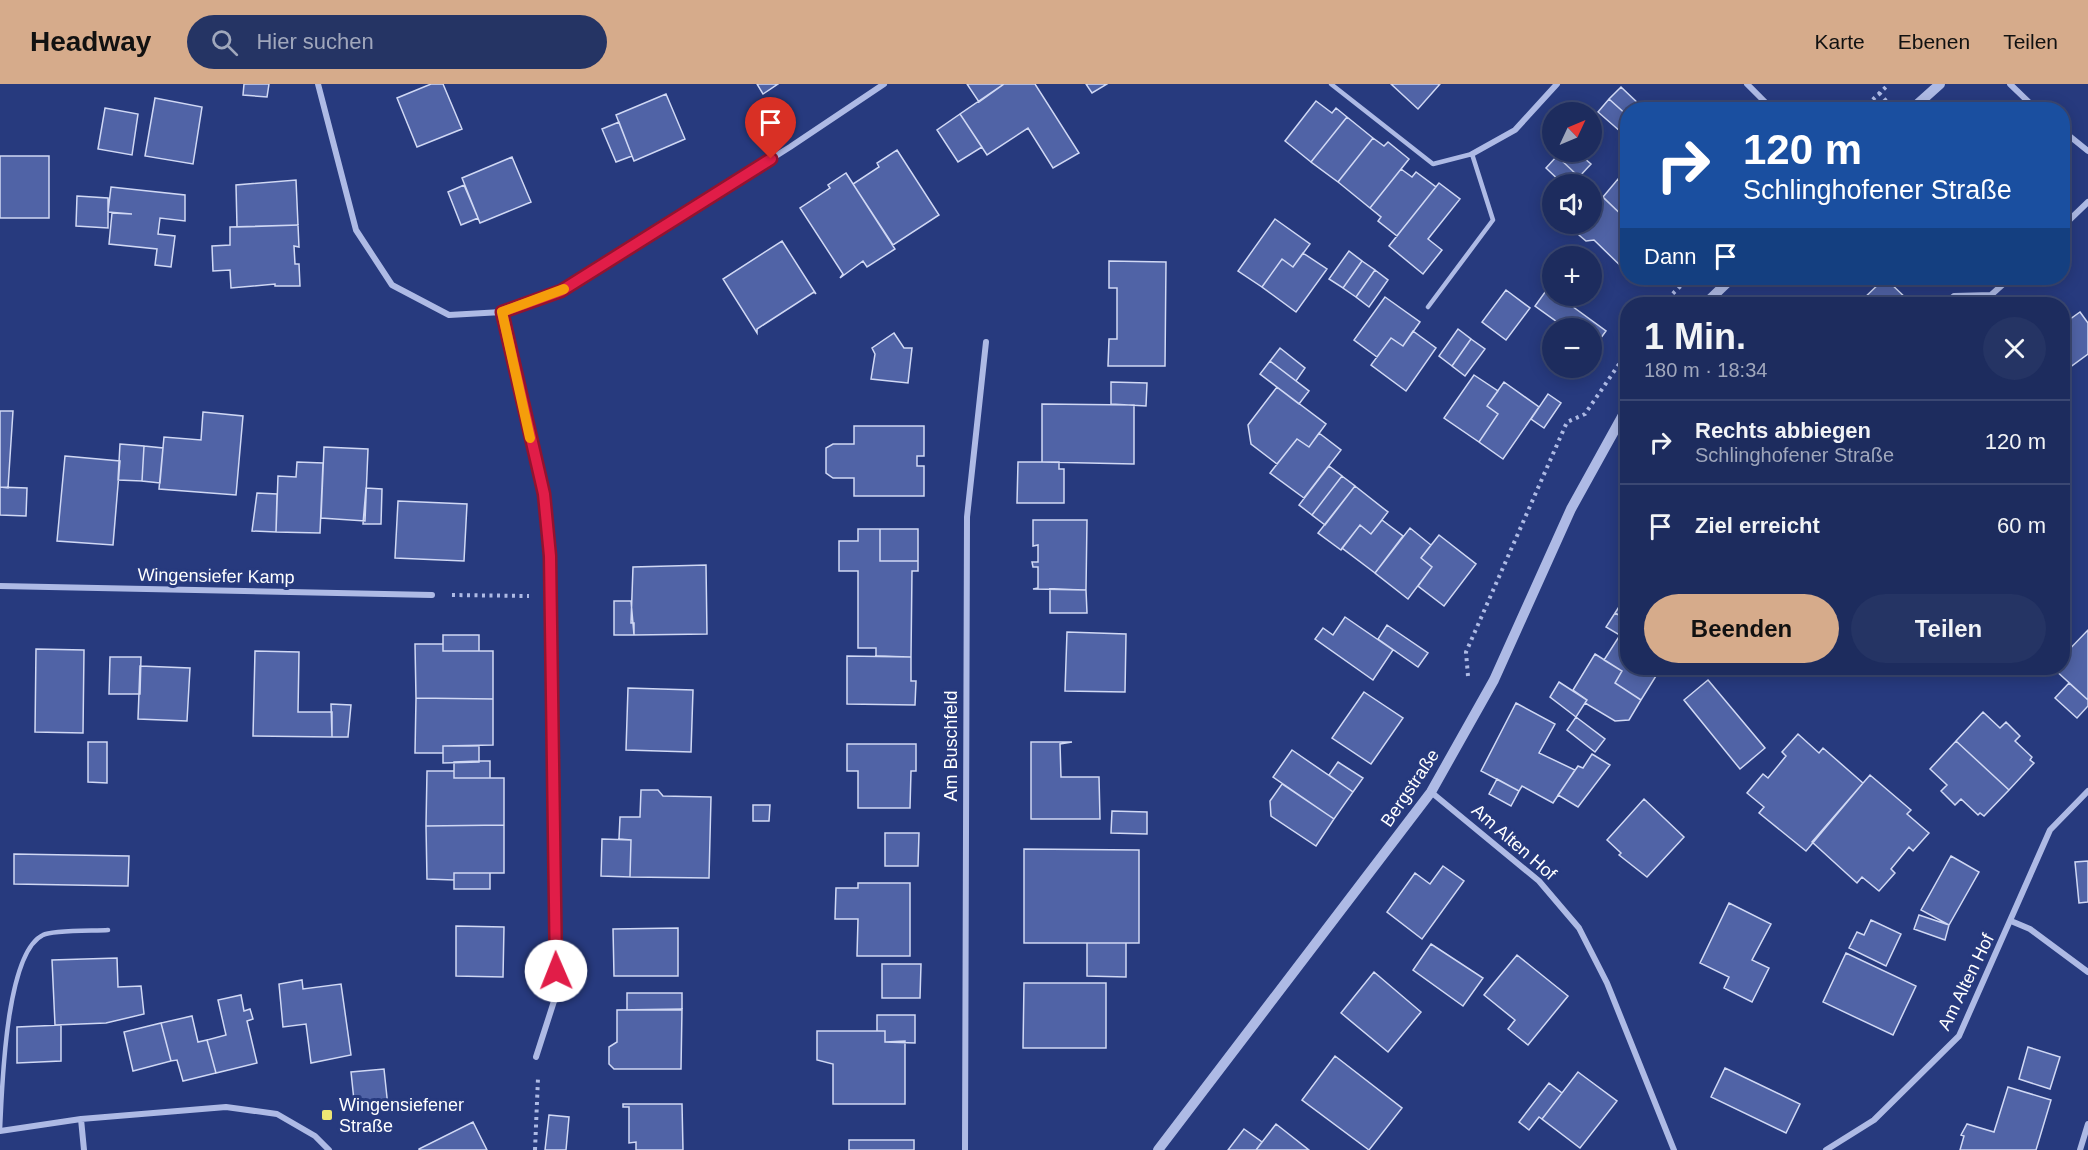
<!DOCTYPE html>
<html lang="de">
<meta charset="utf-8">
<style>
body{margin:0;font-family:Helvetica,sans-serif;background:#253464;color:#f1f3f6;height:100vh;display:flex;flex-direction:column;font-size:22px;white-space:nowrap}
*{box-sizing:border-box;margin:0}
p{font-size:20px;color:#a0a7bc}
.icon{flex:none;width:33px;height:33px;fill:none;stroke:currentColor;stroke-width:2;stroke-linecap:round;stroke-linejoin:round}
.map{position:relative;flex:1;overflow:hidden}
.sheet{position:absolute;left:1620px;top:213px;width:450px;height:378px;display:flex;flex-direction:column;background:#1d2c5e;border-radius:24px;box-shadow:0 3px 15px #0003,0 0 0 2px #3b4873}
.sheet>*{flex:none}
.guide{position:absolute;left:1620px;top:18px;width:450px;height:183px;border-radius:24px;box-shadow:0 3px 15px #0003,0 0 0 2px #3b4873;background:#1a4fa0;color:#fff;overflow:hidden}
.needle{width:39px;rotate:46deg}
.buttons{position:absolute;left:1542px;top:18px;display:grid;gap:12px}
.buttons a{display:grid;place-items:center;width:60px;height:60px;border-radius:50%;background:#1d2c5e;box-shadow:0 3px 15px #0003,0 0 0 2px #3b4873;font-size:30px}
.pin{position:absolute;display:grid;place-items:center;width:51px;height:51px;color:#fff;margin:-62px -26px;border-radius:50% 50% 50% 0;rotate:-45deg;box-shadow:0 0 6px #0007}
.pin .icon{rotate:45deg}
.me{position:absolute;width:66px;margin:-33px;rotate:359deg;stroke-linejoin:round;filter:drop-shadow(0 0 4px #0008)}
.turn{display:flex;align-items:center;gap:21px;height:126px;padding:0 24px;font-size:27px}
.turn .icon{width:78px;height:78px;stroke-width:2.5}
.turn b{display:block;font-size:42px;line-height:51px}
.then{display:flex;align-items:center;height:57px;padding:0 24px;background:#0003;gap:12px;font-size:22px}
.round{display:grid;place-items:center;flex:none;width:63px;height:63px;border-radius:32px;background:#253464}
.head{display:flex;align-items:center;justify-content:space-between;height:102px;padding:0 24px}
h1{font-size:36px;font-weight:600;line-height:45px}
.cta{display:flex;gap:12px;margin-top:auto;padding:12px 24px}
.cta a{flex:1;height:69px;border-radius:36px;background:#d6ab8b;color:#111;font-size:24px;font-weight:600;line-height:69px;text-align:center}
.cta a+a{background:#253464;color:#f1f3f6}
ul{padding:0;list-style:none}
li{display:flex;align-items:center;gap:18px;height:84px;padding:0 24px;border-top:2px solid #3b4873}
li div{flex:1}
li b{display:block;font-size:22px}
li em{font-style:normal}
header{display:flex;align-items:center;gap:36px;box-sizing:border-box;height:84px;padding:0 30px;background:#d6ab8b;color:#111}
header strong{font-size:28px}
nav{display:flex;gap:33px;margin-inline-start:auto;font-size:21px}
.search{width:420px;height:54px;background:#253464;display:flex;align-items:center;gap:15px;box-sizing:border-box;padding:0 21px;border-radius:33px;color:#a0a7bc;font-size:22px}
.map>svg:first-child{display:block}
.building{fill:#5063a6;stroke:#d0d8f4;stroke-width:1.5}
.lines{fill:none;stroke-linecap:round;stroke-linejoin:round}
.path{stroke:#aebae5;stroke-width:4;stroke-dasharray:3 4.5;stroke-linecap:butt}
.service{stroke:#aebae5;stroke-width:4.5}
.minor{stroke:#aebae5;stroke-width:6}
.tertiary{stroke:#aebae5;stroke-width:10}
.route-casing{stroke:#92132f;stroke-width:15}
.route{stroke:#e11d48;stroke-width:10}
.slow{stroke:#f59e0b;stroke-width:10}
.poi-dot{fill:#ede574;stroke:#273a7e;stroke-width:2}
.labels{text-anchor:middle;stroke-width:6;stroke-linejoin:round;paint-order:stroke}
.street-label{font-size:18px;fill:#fff;stroke:#273a7e}
.poi-label{font-size:18px;fill:#fff;stroke:#273a7e;text-anchor:start}
</style>
<header>
<strong>Headway</strong>
<div class="search"><svg class="icon" aria-label="search" viewBox="0 0 24 24"><circle cx="10" cy="10" r="6"/><path d="M15 15l6 6"/></svg>Hier suchen</div>
<nav><a>Karte</a><a>Ebenen</a><a>Teilen</a></nav>
</header>
<div class="map">
<svg width="2088" height="1066" viewBox="0 0 2088 1066">
<rect width="100%" height="100%" fill="#273a7e"/>
<path class="building" d="M244 0H269L267 13 243 11Z
M431 0H443L462 45 417 63 397 14Z
M757 0H778L763 10Z
M967 0H1004L979 18Z
M1004 0H1035L1079 69 1053 84 1028 44 987 71 960 30Z
M1086 0H1107L1092 9Z
M1391 0H1440L1418 25Z
M1621 3 1643 24 1642 26H1628V32L1609 15Z
M666 10 685 55 634 77 616 31Z
M155 14 202 23 193 80 145 72Z
M1609 15 1628 32V41L1621 48 1598 28Z
M1316 17 1332 29 1336 24 1347 33 1311 78 1285 57Z
M105 24 138 30 132 71 98 65Z
M960 30 982 63 958 78 937 46Z
M1347 33 1373 54 1338 98 1311 78Z
M619 38 632 72 616 78 602 45Z
M1373 54 1384 62 1388 58 1409 75 1370 124 1338 98Z
M897 66 939 131 893 161 853 100 879 83 877 79Z
M1561 68H1577L1591 80 1579 93 1557 72Z
M0 72H49V134H0Z
M1557 72 1579 93 1572 100H1563L1546 84Z
M512 73 531 118 480 139 462 94Z
M1401 85 1412 93 1416 88 1436 103 1397 152 1378 137 1381 133 1370 124Z
M846 89 895 165 867 183 863 177 840 194 843 190 800 124 830 104 828 101Z
M1618 95 1628 104V137L1603 113Z
M296 96 298 141 237 143 236 101Z
M1439 99 1460 115 1428 155 1442 166 1423 190 1389 162Z
M464 101 478 134 461 141 448 108Z
M111 103 185 111V137L160 134 158 150 175 152 171 183 155 181 157 165 109 160 112 129 132 130 108 128Z
M1592 103 1628 137V189L1594 156 1586 157 1566 140H1592Z
M77 112 108 114V144L76 142Z
M1275 135 1310 160 1293 183 1282 175 1262 203 1238 187Z
M298 141 299 163 294 162 295 180H299L300 202H275V200L231 204 230 186 213 187 212 162 230 161V143Z
M782 157 816 210 814 208 757 245V249L723 195Z
M1349 167 1362 177 1343 204 1329 195Z
M1303 169 1327 185 1296 228 1262 203 1282 175 1293 183Z
M1109 177 1166 178 1165 282H1108L1109 255H1117V204H1109Z
M1362 177 1375 186 1356 213 1343 204Z
M1375 186 1388 196 1369 223 1356 213Z
M1885 194 1912 220H1858Z
M1885 194H1901L1893 202Z
M1548 204 1552 207V212H1558L1606 247 1592 266V244H1552V255L1547 251 1557 238 1535 222Z
M1506 206 1530 224 1506 256 1482 238Z
M1385 213 1420 238 1403 262 1391 254 1377 273 1354 256Z
M2080 228 2088 239V270L2062 289V241Z
M1458 245 1471 255 1452 282 1439 272Z
M1413 247 1436 264 1406 307 1371 281 1391 254 1403 262Z
M894 249 904 264H912L908 299 871 295 875 270 872 264Z
M1471 255 1485 265 1465 292 1452 282Z
M1280 264 1305 284 1296 297 1270 277Z
M1270 277 1309 307 1299 320 1260 290Z
M1474 291 1498 307 1487 322 1498 330 1479 358 1444 334Z
M1111 298 1147 299 1146 322 1111 320Z
M1504 298 1539 323 1503 375 1479 358 1498 330 1487 322Z
M1277 303 1326 340 1309 363 1297 355 1277 380 1251 360 1248 341Z
M1548 310 1561 319 1544 344 1531 335Z
M1042 320 1134 321V380L1042 378Z
M0 327H13L8 404 0 403Z
M203 328 243 332 236 411 159 405 164 353 201 356Z
M854 342H924V372H917V382H924V412H854V394H833L826 389V364L833 360H854Z
M1319 349 1341 366 1304 414 1270 389 1297 355 1309 363Z
M120 360 144 362 142 397 118 396Z
M144 362 163 364 160 399 142 397Z
M324 363 368 365 365 437 321 434Z
M65 372 120 377 113 461 57 457Z
M297 378 323 379 320 449 276 448 278 392 296 393Z
M1018 378H1059V385H1064V419H1017Z
M1329 382 1342 392 1312 431 1299 421Z
M1342 392 1355 402 1325 441 1312 431Z
M1355 402 1388 428 1371 450 1360 441 1341 466 1318 449Z
M0 403 27 404 26 432 0 431Z
M366 404 382 405 381 440H363Z
M257 409 277 410 276 448 252 447Z
M398 417 467 420 464 477 395 474Z
M1033 436H1087L1086 506 1033 505 1038 504V483H1033L1032 478H1038V461L1033 462Z
M1382 436 1403 452 1375 489 1342 464 1360 441 1371 450Z
M1410 444 1431 461 1421 474 1432 483 1408 515 1375 489Z
M858 445H880V477H918V487H912L911 573 876 572V564H858V487H839V457H858Z
M880 445H918V477H880Z
M1439 451 1476 480 1444 522 1418 502 1432 483 1421 474Z
M706 481 707 550 634 551V539H631L633 483Z
M1050 505 1086 506 1087 529H1050Z
M1624 515 1628 517V536L1615 529Z
M614 517H631L634 551H614Z
M1615 529 1628 536V556L1606 543Z
M1345 533 1393 566 1373 596 1315 555 1323 544 1333 551Z
M1387 541 1428 569 1418 583 1378 555Z
M2088 546V616L2053 584H2062V573Z
M1067 548 1126 550 1125 608 1065 607Z
M443 551H479V567H443Z
M1620 551 1628 556V584H1661L1641 616 1615 599 1622 587 1604 576Z
M415 560H443V567H493V615L416 614Z
M36 565 84 566 83 649 35 648Z
M255 567 299 568 298 628H332V653L253 652Z
M1595 570 1622 587 1615 599 1641 616 1629 636 1615 637 1585 619 1587 616 1573 606Z
M847 572 911 573V597H916L915 621 847 620Z
M110 573H141L140 610H109Z
M140 582 190 584 187 637 138 635Z
M1708 596 1765 664 1740 685 1684 616Z
M1559 598 1587 616 1576 633 1550 613Z
M2069 599 2088 616V622L2077 634 2055 614Z
M628 604 693 606 691 668 626 666Z
M1364 608 1403 634 1371 680 1332 654Z
M416 614 493 615V661L443 662V669H415Z
M1516 619 1555 640 1539 669 1575 686 1553 719 1522 702 1519 707 1481 687Z
M331 620 351 621 348 653H332Z
M1983 628 2000 644 2006 638 2020 652 2015 657 2032 673 2030 676 2034 679 2009 706 1956 657Z
M1576 633 1605 655 1595 668 1567 646Z
M1798 650 1819 669 1823 664 1863 699 1806 767 1759 729 1764 723 1747 709 1763 690 1768 694 1786 672 1782 668Z
M1956 657 2009 706 1984 732 1980 729 1978 731 1961 715 1955 721 1941 707 1947 701 1930 685Z
M88 658H107V699L88 698Z
M1031 658H1072L1060 660 1061 693H1099L1100 735H1031Z
M847 660H916V687H911L910 724H858V687H847Z
M443 662H479V678L443 679Z
M1292 666 1353 708 1334 735 1273 693Z
M1592 670 1610 681 1578 723 1558 711 1578 682 1583 684Z
M479 677H490V694H454V678Z
M1338 678 1363 694 1353 708 1329 691Z
M427 687H454V694H504V741L426 742Z
M1870 691 1911 726 1907 730 1929 749 1913 767 1909 763 1891 785 1895 789 1879 807 1862 793 1857 799 1812 758Z
M1497 695 1519 707 1511 722 1489 710Z
M1282 700 1334 735 1316 762 1271 732 1270 717Z
M641 706H658L663 712 711 713 709 794 630 793 631 756 619 755 620 733H640Z
M1644 715 1684 753 1647 793 1619 771 1621 769 1607 756Z
M753 721H770L769 737H753Z
M1112 727 1147 728V750L1111 749Z
M504 741V789H454V796L427 795 426 742Z
M885 749H919L918 782H885Z
M602 755 631 756 630 793 601 792Z
M1024 765 1139 766V859H1024Z
M14 770 129 772 128 802 14 800Z
M1951 772 1979 788 1949 841 1921 826Z
M2088 777V818L2079 819 2075 778Z
M1443 782 1464 797 1422 855 1387 828 1415 789 1430 800Z
M454 789H490V805H454Z
M858 799H910V872H857L858 835H835L836 804H858Z
M1729 819 1771 840 1752 876 1769 884 1752 918 1724 904 1729 893 1700 879Z
M1919 831 1949 841 1945 856 1914 845Z
M1871 836 1901 850 1886 882 1849 864 1857 848 1864 851Z
M456 842 504 843 503 893 456 892Z
M678 844V892H614L613 845Z
M1087 859H1126V893L1087 892Z
M1431 860 1483 894 1463 922 1413 886Z
M1846 869 1916 902 1893 951 1823 918Z
M1517 871 1568 912 1528 961 1508 945 1515 936 1484 911Z
M117 874 118 903 141 902 144 930 106 939 55 941 52 876Z
M882 880H921L920 914H882Z
M1374 888 1421 928 1388 968 1341 929Z
M302 896 303 905 341 900 351 971 311 979 306 940 283 943 279 900Z
M1024 899H1106V964H1023Z
M627 909H682V926H627Z
M241 911 244 927 250 925 253 935 247 937 257 979 216 989 207 956 226 951 218 916Z
M682 925 681 985H614L609 980V963L617 958V926Z
M877 931H915V959L885 958V947H877Z
M192 932 198 958 207 956 216 989 183 997 177 976 171 977 161 939Z
M161 939 171 977 133 987 124 948Z
M61 941V977L17 979V943Z
M817 947H885V958L905 957V1020H833V980L817 976Z
M2028 963 2060 973 2050 1005 2019 995Z
M1335 972 1402 1024 1369 1066 1302 1016Z
M1725 984 1800 1020 1786 1049 1711 1013Z
M384 985 388 1023 355 1026 351 988Z
M1578 988 1617 1017 1580 1064 1542 1035Z
M1549 999 1562 1009 1542 1035 1539 1033 1529 1046 1519 1038Z
M2008 1003 2051 1016 2036 1066H1960L1964 1052 1961 1051 1967 1040 1994 1048Z
M623 1020H682L683 1066H636V1058L629 1059V1023H623Z
M549 1031 569 1033 566 1066H545Z
M473 1038 487 1066H419V1065Z
M1276 1040 1309 1066H1256Z
M1244 1045 1262 1058 1256 1066H1228Z
M849 1056H914V1066H849Z"/>
<g class="lines">
<path class="path" d="M1879 9 1889 20
M1862 26 1889 0
M1662 220 1689 194
M452 511 529 512
M1468 592 1466 568 1567 338 1585 330 1628 267
M535 1066 538 994"/>
<path class="service" d="M1331 0 1433 80 1472 70 1493 136 1428 223
M0 1046C2 1007 5 869 43 851 52 846 95 847 108 846"/>
<path class="minor" d="M318 0 356 146 392 201 449 231 502 228 561 207 790 63 884 0
M1747 0 1773 26
M2010 0 2037 26
M2062 46 2088 67
M1472 70 1515 46 1557 0
M2062 143 2088 118
M1945 220 1954 212 1991 211 2010 194
M502 228 544 410 550 472 556 911 536 973
M0 502 432 511
M1431 708 1539 797 1579 844 1607 899 1674 1066
M2011 837 2030 845 2088 888
M81 1035 84 1066
M0 1047 81 1035 226 1023 277 1030 315 1052 329 1066
M965 1066 967 433 986 258
M1826 1066 1874 1036 1959 952 2050 746 2088 707
M2080 1066 2088 1040"/>
<path class="tertiary" d="M1911 26 1940 0
M1705 220 1732 194
M1158 1066 1431 708 1494 596 1571 425 1628 322"/>
</g>
<g class="lines">
<g class="route-casing">
<path id="route" d="M556 887 550 472 544 410 502 228 561 207 771 75"/>
</g>
<use href="#route" class="route"/>
<path class="slow" d="M530 354 502 228 564 205"/>
</g>
<rect class="poi-dot" x="321" y="1025" width="12" height="12" rx="3"/>
<g class="labels">
<g class="street-label">
<text transform="translate(216 492) rotate(1)" y="6">Wingensiefer Kamp</text>
<text transform="translate(951 662) rotate(-90)" y="6">Am Buschfeld</text>
<text transform="translate(1410 704) rotate(-56)" y="6">Bergstraße</text>
<text transform="translate(1514 758) rotate(41)" y="6">Am Alten Hof</text>
<text transform="translate(1966 898) rotate(-64)" y="6">Am Alten Hof</text>
</g>
<g class="poi-label">
<text x="339" y="1027">Wingensiefener<tspan x="339" dy="21">Straße</tspan></text>
</g>
</g>
</svg>
<div class="buttons">
<a><svg class="needle" viewBox="-14 -14 28 28"><path d="M0-13l5 13h-10z" fill="#e53935"/><path d="M0 13l5-13h-10z" fill="#a0a7bc"/></svg></a>
<a><svg class="icon" aria-label="sound" viewBox="0 0 24 24"><path d="M4 9h4l5-4v14l-5-4H4zM17 9q2 3 0 6"/></svg></a>
<a>+</a>
<a>−</a>
</div>
<div class="pin" style="left:771px;top:75px;background:#d93025"><svg class="icon" aria-label="arrive" viewBox="0 0 24 24"><path d="M6 21V4h12l-3 4 3 4H6"/></svg></div>
<svg class="me" style="left:556px;top:887px" viewBox="-20 -20 40 40"><circle r="19" fill="#fff"/><path d="M0-13L10 11 0 6-10 11z" fill="#e11d48"/></svg>
<div class="guide">
<div class="turn"><svg class="icon" aria-label="right" viewBox="0 0 24 24"><path d="M7 20v-9h11M14 6l5 5-5 5"/></svg><div><b>120 m</b>Schlinghofener Straße</div></div>
<div class="then">Dann<svg class="icon" aria-label="arrive" viewBox="0 0 24 24"><path d="M6 21V4h12l-3 4 3 4H6"/></svg></div>
</div>
<section class="sheet">
<div class="head"><div><h1>1 Min.</h1><p>180 m · 18:34</p></div><a class="round"><svg class="icon" aria-label="close" viewBox="0 0 24 24"><path d="M6 6l12 12M18 6L6 18"/></svg></a></div>
<ul>
<li><svg class="icon" aria-label="right" viewBox="0 0 24 24"><path d="M7 20v-9h11M14 6l5 5-5 5"/></svg><div><b>Rechts abbiegen</b><p>Schlinghofener Straße</p></div><em>120 m</em></li>
<li><svg class="icon" aria-label="arrive" viewBox="0 0 24 24"><path d="M6 21V4h12l-3 4 3 4H6"/></svg><div><b>Ziel erreicht</b></div><em>60 m</em></li>
</ul>
<div class="cta"><a>Beenden</a><a>Teilen</a></div>
</section>
</div>
